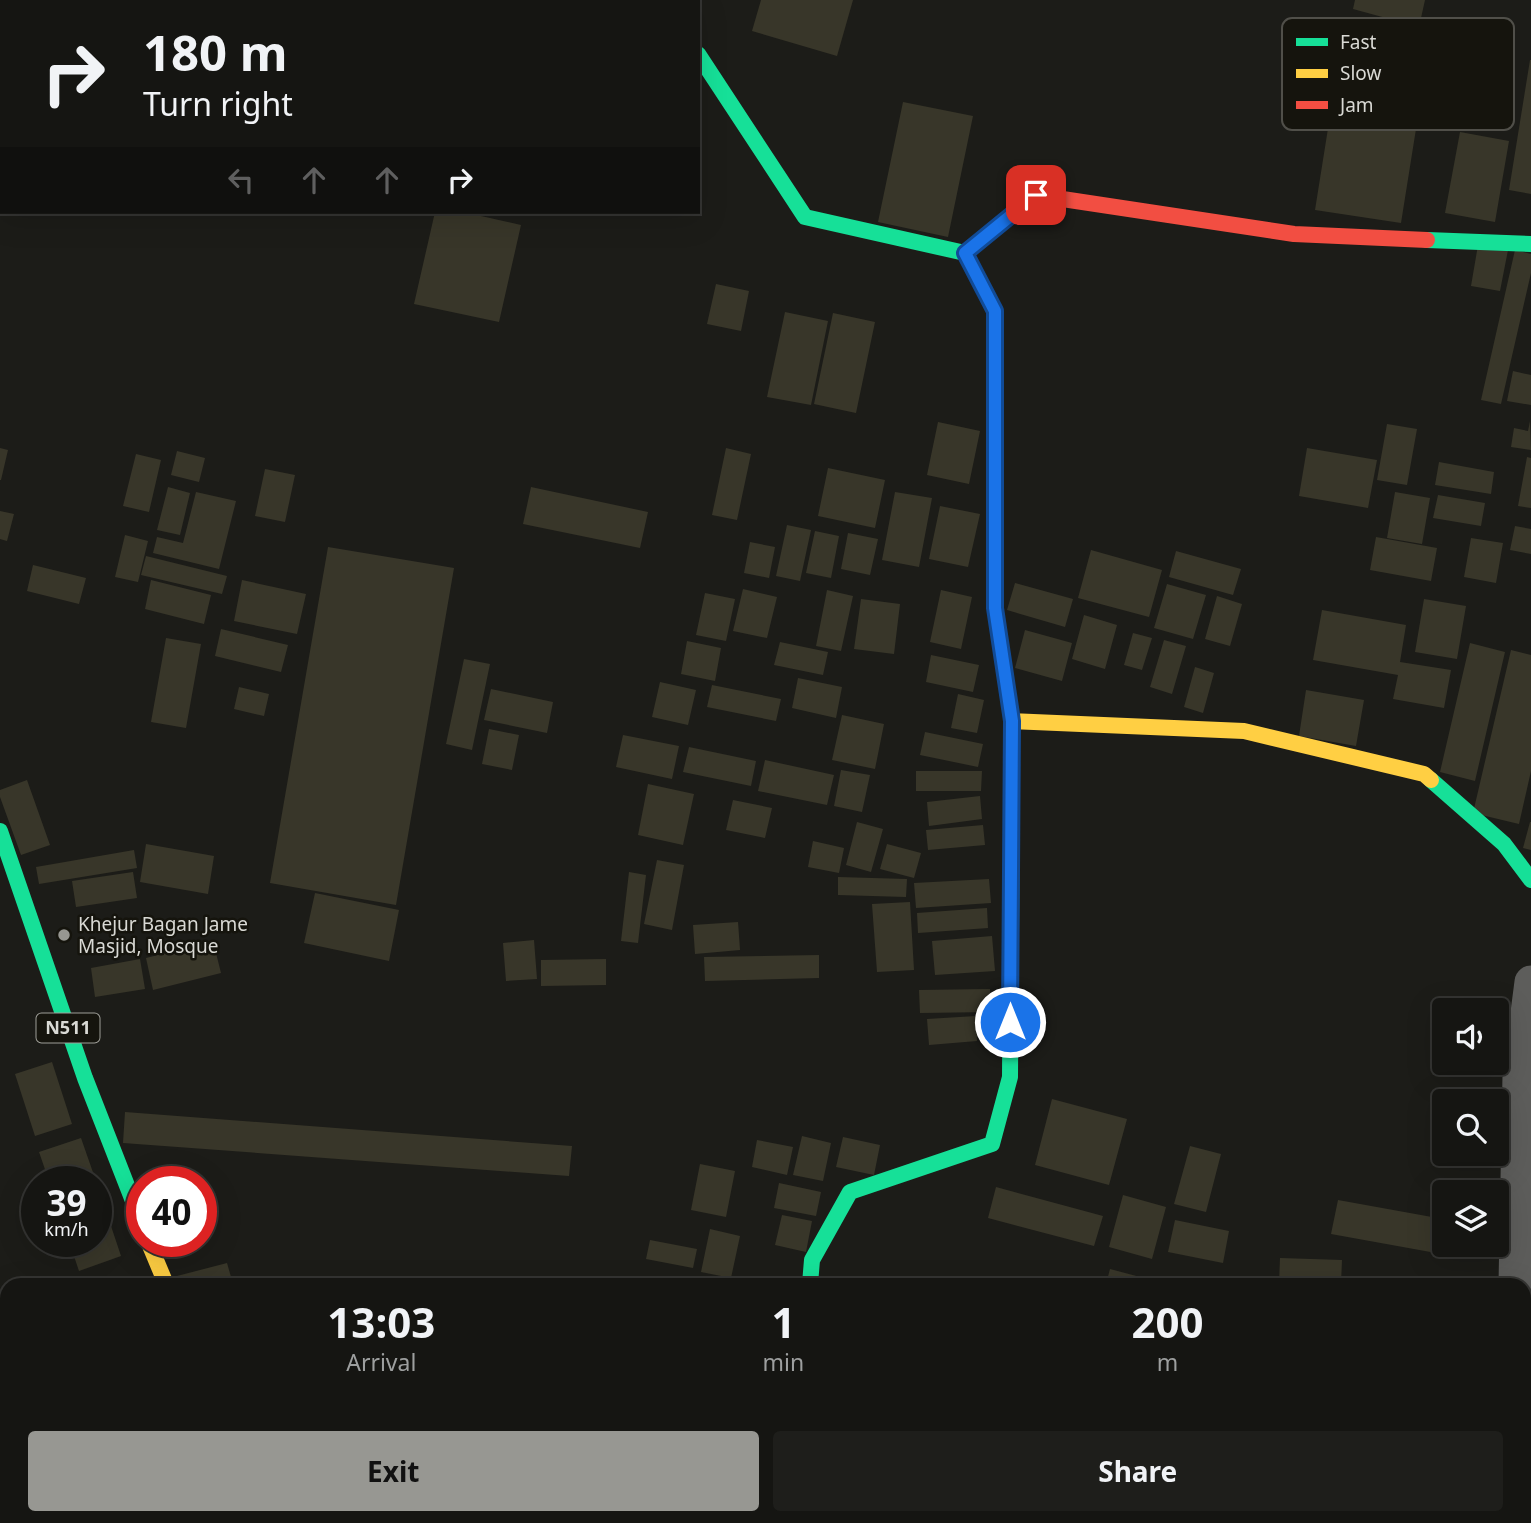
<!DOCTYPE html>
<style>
body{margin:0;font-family:"Noto Sans",sans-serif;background:#1e1e1b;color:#f1f3f6;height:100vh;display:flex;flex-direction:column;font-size:26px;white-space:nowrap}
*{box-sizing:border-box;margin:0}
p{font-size:23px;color:#9d9f9f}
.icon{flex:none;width:38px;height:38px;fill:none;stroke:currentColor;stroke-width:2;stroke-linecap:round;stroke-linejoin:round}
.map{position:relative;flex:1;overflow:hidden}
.side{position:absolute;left:0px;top:1278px;width:1531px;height:247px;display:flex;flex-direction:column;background:#151512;border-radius:21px 21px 0 0;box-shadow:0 7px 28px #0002,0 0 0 2px #343432}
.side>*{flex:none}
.hud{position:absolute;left:0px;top:0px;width:700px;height:214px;box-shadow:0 7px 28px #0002,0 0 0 2px #343432;background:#151512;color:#f1f3f6;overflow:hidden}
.controls{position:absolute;left:1432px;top:998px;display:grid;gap:14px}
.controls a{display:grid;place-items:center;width:77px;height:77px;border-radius:7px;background:#151512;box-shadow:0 7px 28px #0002,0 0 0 2px #343432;font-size:35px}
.speed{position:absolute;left:21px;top:1166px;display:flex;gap:14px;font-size:35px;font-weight:700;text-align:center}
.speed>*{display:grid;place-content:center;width:91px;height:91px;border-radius:50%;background:#151512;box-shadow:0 7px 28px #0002,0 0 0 2px #343432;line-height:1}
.speed small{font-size:18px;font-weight:400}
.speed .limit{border:10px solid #d22;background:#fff;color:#111}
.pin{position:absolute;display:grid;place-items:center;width:60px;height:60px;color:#fff;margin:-30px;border-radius:14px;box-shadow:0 4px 10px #0006}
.me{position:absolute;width:77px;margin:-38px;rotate:0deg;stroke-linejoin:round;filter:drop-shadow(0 0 5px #0008)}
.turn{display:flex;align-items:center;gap:24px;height:147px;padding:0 28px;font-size:32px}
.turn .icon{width:91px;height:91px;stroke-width:2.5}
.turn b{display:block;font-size:49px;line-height:60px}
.lanes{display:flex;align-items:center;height:66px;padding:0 28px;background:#0003;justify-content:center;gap:35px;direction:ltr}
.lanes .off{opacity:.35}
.eta{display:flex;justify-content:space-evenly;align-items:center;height:119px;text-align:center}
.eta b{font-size:42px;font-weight:700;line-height:49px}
.cta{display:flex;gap:14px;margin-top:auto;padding:14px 28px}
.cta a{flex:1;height:80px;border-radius:7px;background:#979792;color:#111;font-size:28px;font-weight:700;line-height:80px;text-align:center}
.cta a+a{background:#1e1e1b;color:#f1f3f6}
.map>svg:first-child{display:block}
.building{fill:#383629}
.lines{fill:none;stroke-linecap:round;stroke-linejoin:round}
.street{stroke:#5d5d5b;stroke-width:33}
.fast{stroke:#16e098;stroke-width:16}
.slow{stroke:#ffcf43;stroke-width:16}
.jam{stroke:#f24e42;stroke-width:16}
.route-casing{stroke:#114b97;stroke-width:18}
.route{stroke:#1a73e8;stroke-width:12}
.poi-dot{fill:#979792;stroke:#15140d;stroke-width:2.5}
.labels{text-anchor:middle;stroke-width:5;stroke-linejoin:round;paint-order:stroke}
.shield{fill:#15140d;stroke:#9e9e98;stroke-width:2}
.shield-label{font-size:18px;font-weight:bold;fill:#d9d9d4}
.poi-label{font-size:19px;fill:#d9d9d4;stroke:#15140d;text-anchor:start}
.key{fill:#15140d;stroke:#504f49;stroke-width:2}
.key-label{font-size:19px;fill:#d9d9d4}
</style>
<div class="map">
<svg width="1531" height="1523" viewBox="0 0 1531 1523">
<rect width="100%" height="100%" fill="#1c1c18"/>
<path class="building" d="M761 0H853L837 56 752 31Z
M1355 0H1425L1419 27 1353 9Z
M1530 60H1531V194L1509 190Z
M1337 72 1423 85 1401 223 1315 210Z
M903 102 973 116 948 237 878 222Z
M1460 132 1509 141 1495 222 1445 213Z
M435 212H463L521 225 499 322 414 304Z
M1478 245 1508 250 1500 291 1471 286Z
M1515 250 1531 254V273L1501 404 1481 400Z
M716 284 749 291 741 331 707 324Z
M785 312 828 321 811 405 767 397Z
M833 313 875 322 856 413 814 404Z
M1513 371 1531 375V405L1507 401Z
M1530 421 1531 450 1511 447 1514 428 1528 431Z
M938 422 980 431 969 484 927 475Z
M1387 424 1417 429 1407 485 1377 480Z
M0 448 8 450 1 480H0Z
M726 448 751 454 737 520 712 515Z
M1307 448 1377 460 1368 508 1299 496Z
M177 451 205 458 199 482 171 475Z
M136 454 161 460 149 512 123 506Z
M1527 457 1531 458V508L1518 506Z
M1439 462 1494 472 1491 494 1435 485Z
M828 468 885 480 875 528 818 516Z
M265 469 295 475 285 522 255 516Z
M168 487 190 493 180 535 157 530Z
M531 487 648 512 640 548 523 524Z
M196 492 236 501 219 569 153 553 157 537 183 543Z
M895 492 932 498 919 567 882 560Z
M1395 492 1430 498 1422 544 1387 538Z
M1438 495 1485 503 1481 526 1433 518Z
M940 506 980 514 968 567 929 559Z
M0 511 14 514 7 541 0 539Z
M787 525 811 530 800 581 776 576Z
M1515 526 1531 529V554L1510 550Z
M815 531 839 536 831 578 806 573Z
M848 533 878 539 870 575 841 569Z
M125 535 148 541 138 582 115 577Z
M1376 537 1437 548 1431 581 1370 570Z
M1471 538 1503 543 1496 583 1464 577Z
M750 542 775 547 769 578 744 573Z
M328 547 454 568 396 905 270 883Z
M1091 550 1162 570 1149 617 1078 598Z
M1176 551 1241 569 1233 595 1169 577Z
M146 556 227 576 222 594 141 575Z
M33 565 86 578 79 604 27 591Z
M151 580 211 595 204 624 145 609Z
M242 580 306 594 297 634 234 621Z
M1015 583 1073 599 1065 627 1007 610Z
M1167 584 1206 595 1193 639 1154 628Z
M743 589 777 597 767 638 733 631Z
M827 590 853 596 841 651 816 646Z
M941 590 972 597 961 649 930 642Z
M705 593 735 599 726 641 696 635Z
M1217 596 1242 604 1230 646 1205 639Z
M861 599 900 604 894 654 854 649Z
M1424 599 1466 606 1457 659 1415 652Z
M1322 610 1406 625 1400 662 1451 670 1444 708 1393 699 1398 675 1313 660Z
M1084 615 1117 625 1105 669 1072 659Z
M221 629 288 645 281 672 215 656Z
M1025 630 1072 643 1062 681 1015 668Z
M1133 633 1152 638 1142 670 1124 665Z
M166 638 201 644 186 728 151 722Z
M1164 640 1186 646 1172 694 1150 687Z
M687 641 721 648 715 681 681 674Z
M780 642 828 652 823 675 774 665Z
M1470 643 1505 652 1475 781 1440 772Z
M1511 650 1531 655V771L1519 824 1473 813Z
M931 655 979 665 973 692 926 682Z
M464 659 490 664 472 750 446 744Z
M1195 667 1214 673 1203 713 1184 707Z
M798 678 842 687 836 718 792 708Z
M660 682 696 690 688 725 652 717Z
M712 685 781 699 776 721 707 707Z
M239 687 269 694 264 716 234 709Z
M491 689 553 702 547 733 484 720Z
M1306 690 1364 700 1356 746 1299 736Z
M958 694 984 700 977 733 951 728Z
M842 715 884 724 875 769 832 760Z
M489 729 519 735 512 770 482 764Z
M925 732 983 744 978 767 920 755Z
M623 735 679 746 672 779 616 767Z
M689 747 756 761 751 786 683 772Z
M765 760 834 775 827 805 758 791Z
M841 770 870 775 862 812 834 806Z
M916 771H982L981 791H916Z
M27 780 50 845 21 855 0 797V790Z
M648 784 694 794 683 845 638 835Z
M980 796 982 819 929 826 927 802Z
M733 800 772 808 765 838 726 830Z
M857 822 883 829 871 872 846 865Z
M1530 822H1531V850L1523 848Z
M983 825 985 845 928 850 926 830Z
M813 841 844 848 839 873 808 867Z
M146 844 214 856 208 894 140 882Z
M887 844 921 853 914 878 880 869Z
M134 850 137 868 39 884 36 867Z
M657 860 684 865 672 930 644 924Z
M133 872 137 898 76 907 72 881Z
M629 872 646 875 638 943 621 941Z
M838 877 907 879 906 897 838 895Z
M989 879 991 903 916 908 914 883Z
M315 893 399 910 389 961 304 943Z
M910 902 914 970 877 972 872 904Z
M987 908 988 928 918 933 917 913Z
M738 922 740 950 695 954 693 925Z
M992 936 995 971 935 975 932 941Z
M534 940 537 979 506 981 503 943Z
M213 941 221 973 153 990 146 958Z
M819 955V978L705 981 704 957Z
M140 959 145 989 95 997 91 968Z
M606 959V985L541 986V960Z
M990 989 991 1012 920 1013 919 990Z
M976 1016 977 1041 929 1045 927 1019Z
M52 1062 72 1124 35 1136 15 1074Z
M1052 1099 1127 1119 1109 1185 1035 1165Z
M125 1112 572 1146 569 1176 123 1143Z
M802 1136 831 1143 823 1181 793 1175Z
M843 1137 880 1145 874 1175 836 1167Z
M81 1138 96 1181H49L39 1152Z
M757 1140 793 1147 787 1175 752 1167Z
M1190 1146 1221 1154 1206 1212 1174 1204Z
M700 1164 735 1171 726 1217 691 1210Z
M177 1168 181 1181 139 1182Z
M779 1183 821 1192 816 1216 774 1208Z
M97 1184 121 1256 79 1271 69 1241H96Z
M996 1187 1103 1216 1094 1246 988 1218Z
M1123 1195 1166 1207 1152 1259 1109 1247Z
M1338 1200 1443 1219 1436 1253 1331 1234Z
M782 1215 812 1221 806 1252 775 1245Z
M1175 1220 1229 1231 1223 1263 1168 1252Z
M710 1229 740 1236 731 1278 701 1272Z
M650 1240 697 1249 693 1268 646 1259Z
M159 1241H202L164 1255Z
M1280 1258 1342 1260 1341 1284H1279Z
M227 1263 233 1284H179L177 1276Z
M1110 1269 1159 1282 1158 1284H1106Z
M2 1377H7V1402L0 1401Z
M6 1405H7V1435L0 1434Z
M1530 1454 1531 1523H1517L1518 1517H1524V1483Z
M0 1463 7 1465V1506L0 1505Z
M79 1517H204L207 1523H106Z
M549 1517H699L698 1523H549Z
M704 1517H739L738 1523H703Z
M743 1517H770V1523H743Z
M1020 1517H1048L1047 1523H1018Z
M1053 1517H1112L1111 1523H1066L1052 1519Z
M1124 1517H1186L1199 1523H1121Z
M1216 1517H1268L1267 1523H1214Z
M1276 1517H1322L1321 1523H1274Z
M1398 1517H1443L1441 1523H1397Z
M1480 1517H1513L1512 1523H1479Z"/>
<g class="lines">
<path class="street" d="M663 0 664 2
M1515 1284 1519 1075 1531 982
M794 1523 795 1517
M1464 1523 1466 1517"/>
<path class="fast" d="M698 54 805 217 965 253 995 311V424
M1427 240 1531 244
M1431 780 1504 844 1531 880
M0 831 85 1078 142 1224
M810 1284 812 1260 850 1192 992 1144 1010 1077 1012 783"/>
<path class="slow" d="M995 424V608L1012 721V783
M1012 721 1244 731 1424 774 1431 780
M148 1241 166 1284
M244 1517 246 1523"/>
<path class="jam" d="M965 253 1036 195 1294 234 1427 240"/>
</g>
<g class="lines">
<g class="route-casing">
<path id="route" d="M1010 1022 1012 721 995 608V311L965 253 1036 195"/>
</g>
<use href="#route" class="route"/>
</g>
<circle class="poi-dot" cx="64" cy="935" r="7"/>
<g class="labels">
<rect class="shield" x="36.5" y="1013.5" width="63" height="29" rx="5"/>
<g class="shield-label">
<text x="68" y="1034">N511</text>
</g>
<g class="poi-label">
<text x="78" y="931">Khejur Bagan Jame<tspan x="78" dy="22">Masjid, Mosque</tspan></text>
</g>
</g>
<rect x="1282" y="18" width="232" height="112" rx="10" class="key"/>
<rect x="1296" y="38" width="32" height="8" fill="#16e098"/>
<rect x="1296" y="69" width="32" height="9" fill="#ffcf43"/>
<rect x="1296" y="101" width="32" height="8" fill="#f24e42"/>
<g class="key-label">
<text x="1340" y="49">Fast</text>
<text x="1340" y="80">Slow</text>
<text x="1340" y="112">Jam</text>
</g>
</svg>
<div class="controls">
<a><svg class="icon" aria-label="sound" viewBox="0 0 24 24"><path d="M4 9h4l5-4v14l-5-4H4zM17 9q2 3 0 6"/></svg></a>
<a><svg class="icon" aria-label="search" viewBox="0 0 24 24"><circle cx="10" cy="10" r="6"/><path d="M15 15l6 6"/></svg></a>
<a><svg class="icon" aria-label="layers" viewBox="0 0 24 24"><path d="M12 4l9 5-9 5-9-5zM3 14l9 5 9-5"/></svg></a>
</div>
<div class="speed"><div>39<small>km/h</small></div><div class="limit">40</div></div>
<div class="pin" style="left:1036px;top:195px;background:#d93025"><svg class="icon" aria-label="arrive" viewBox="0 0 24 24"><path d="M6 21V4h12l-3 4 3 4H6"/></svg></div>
<svg class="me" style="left:1010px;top:1022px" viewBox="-20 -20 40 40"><circle r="17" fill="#1a73e8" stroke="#fff" stroke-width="3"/><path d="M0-11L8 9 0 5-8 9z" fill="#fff"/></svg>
<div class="hud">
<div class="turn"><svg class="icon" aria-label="right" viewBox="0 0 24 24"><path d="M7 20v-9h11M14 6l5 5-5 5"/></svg><div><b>180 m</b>Turn right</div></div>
<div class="lanes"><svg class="icon off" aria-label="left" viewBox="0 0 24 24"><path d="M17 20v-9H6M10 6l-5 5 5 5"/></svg><svg class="icon off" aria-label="ahead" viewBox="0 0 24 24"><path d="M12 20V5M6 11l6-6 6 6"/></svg><svg class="icon off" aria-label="ahead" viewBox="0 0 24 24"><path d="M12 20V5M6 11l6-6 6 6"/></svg><svg class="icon" aria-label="right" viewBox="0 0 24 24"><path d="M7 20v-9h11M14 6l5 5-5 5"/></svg></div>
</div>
<section class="side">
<div class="eta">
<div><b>13:03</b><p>Arrival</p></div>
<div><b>1</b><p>min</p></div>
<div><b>200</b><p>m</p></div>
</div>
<div class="cta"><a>Exit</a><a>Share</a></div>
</section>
</div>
